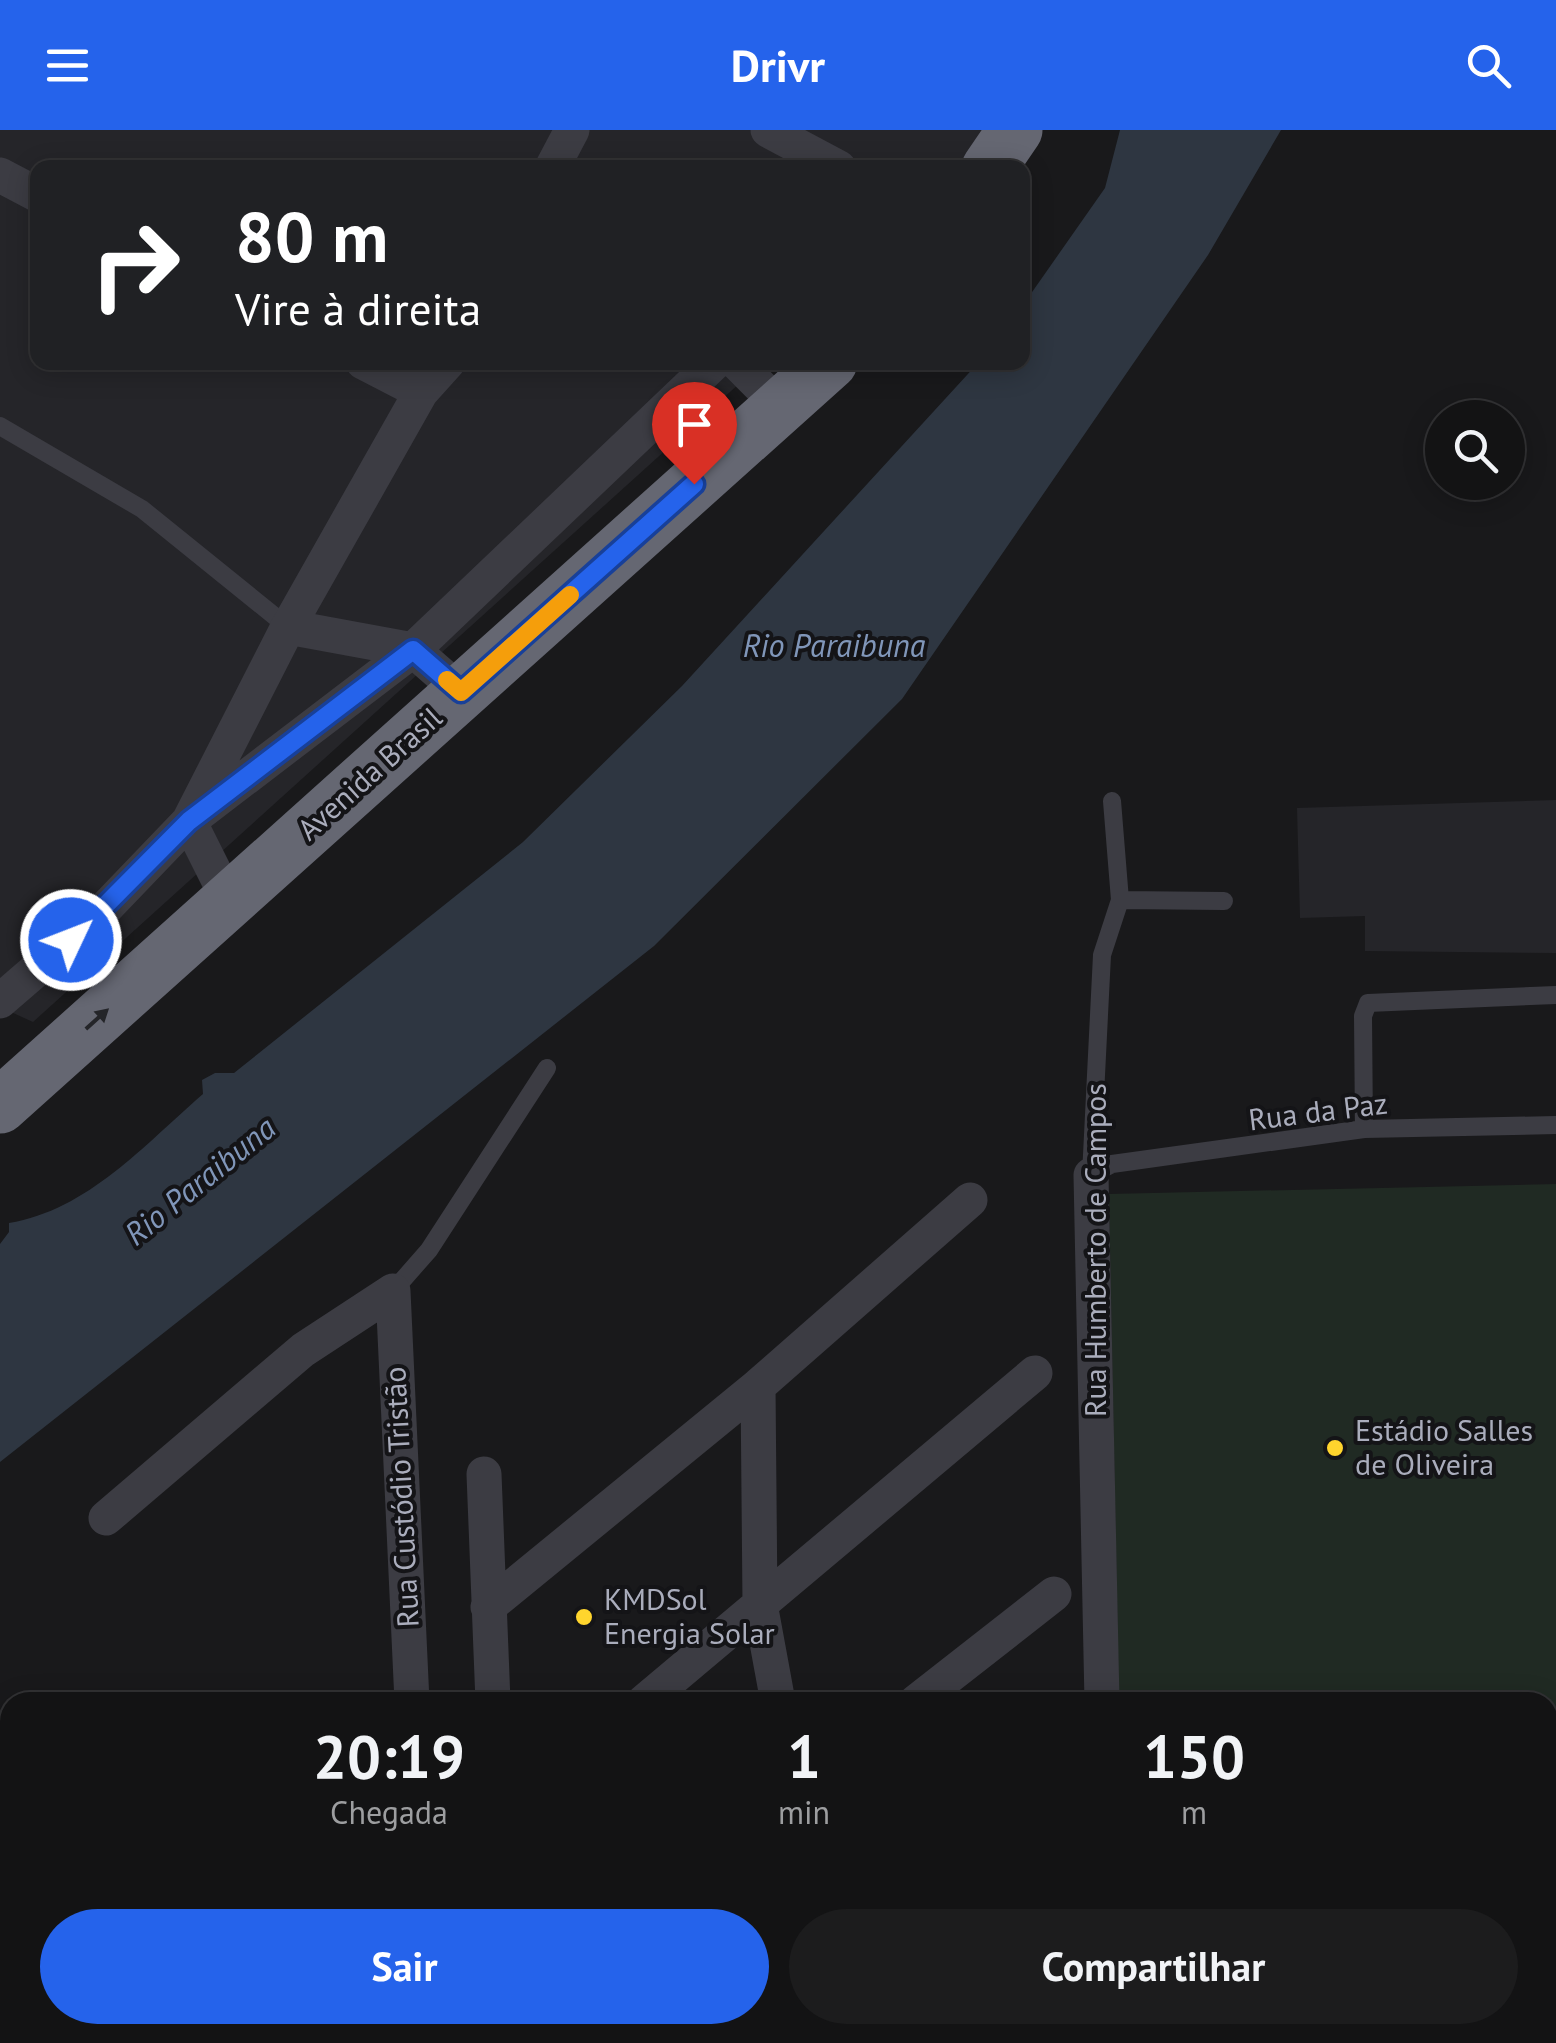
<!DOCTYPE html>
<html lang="pt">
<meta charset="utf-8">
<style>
body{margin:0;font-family:"PT Sans",sans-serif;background:#1c1c1d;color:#f1f3f6;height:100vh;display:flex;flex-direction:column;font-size:38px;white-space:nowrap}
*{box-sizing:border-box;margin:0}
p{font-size:32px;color:#9d9ea0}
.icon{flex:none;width:55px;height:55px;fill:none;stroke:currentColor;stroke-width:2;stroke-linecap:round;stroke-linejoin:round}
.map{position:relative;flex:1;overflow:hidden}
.panel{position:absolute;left:0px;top:1562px;width:1558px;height:352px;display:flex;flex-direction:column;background:#131314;border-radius:30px 30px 0 0;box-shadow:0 5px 25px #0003,0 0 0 2px #323234}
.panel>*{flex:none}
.banner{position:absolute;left:30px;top:30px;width:1000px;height:210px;border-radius:20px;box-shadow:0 5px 25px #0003,0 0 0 2px #323234;background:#202124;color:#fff;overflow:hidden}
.fabs{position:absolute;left:1425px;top:270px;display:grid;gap:20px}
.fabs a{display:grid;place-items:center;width:100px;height:100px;border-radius:50%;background:#131314;box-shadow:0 5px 25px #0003,0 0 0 2px #323234;font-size:50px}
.pin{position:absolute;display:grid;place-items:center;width:85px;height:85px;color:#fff;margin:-102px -42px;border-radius:50% 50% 50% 0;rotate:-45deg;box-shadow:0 0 10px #0007}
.pin .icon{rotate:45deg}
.me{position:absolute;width:110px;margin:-55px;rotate:47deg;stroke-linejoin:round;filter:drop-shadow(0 0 8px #0008)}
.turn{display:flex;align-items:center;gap:35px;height:210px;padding:0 40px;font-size:45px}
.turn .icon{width:130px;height:130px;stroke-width:2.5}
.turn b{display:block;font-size:70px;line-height:85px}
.eta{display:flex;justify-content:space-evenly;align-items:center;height:170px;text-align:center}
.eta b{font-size:60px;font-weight:600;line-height:70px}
.button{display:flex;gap:20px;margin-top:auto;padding:20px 40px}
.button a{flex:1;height:115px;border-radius:60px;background:#2563eb;color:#fff;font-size:40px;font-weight:600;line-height:115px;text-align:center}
.button a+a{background:#1c1c1d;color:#f1f3f6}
header{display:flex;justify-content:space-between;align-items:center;height:130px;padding:0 40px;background:#2563eb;color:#fff;font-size:45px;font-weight:600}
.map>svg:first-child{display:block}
.built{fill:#252529}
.green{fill:#202a23}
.water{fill:#2e3641}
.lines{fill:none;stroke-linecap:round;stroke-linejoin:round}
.lane{stroke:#3c3c43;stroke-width:18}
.street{stroke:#3c3c43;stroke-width:35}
.secondary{stroke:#474851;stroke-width:50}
.highway{stroke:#656772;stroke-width:55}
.oneway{fill:#242529}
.route-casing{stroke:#184099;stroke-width:25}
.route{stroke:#2563eb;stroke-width:18}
.slow{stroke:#f59e0b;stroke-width:18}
.poi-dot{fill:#ffd52d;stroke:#141417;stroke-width:4}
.labels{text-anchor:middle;stroke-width:8;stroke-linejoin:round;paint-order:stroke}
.street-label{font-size:30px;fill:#aaadbc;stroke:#141417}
.poi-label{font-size:30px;fill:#aaadbc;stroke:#141417;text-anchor:start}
.water-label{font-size:32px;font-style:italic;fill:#8096b9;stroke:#141417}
</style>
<header><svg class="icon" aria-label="menu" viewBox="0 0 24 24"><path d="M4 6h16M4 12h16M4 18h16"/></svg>Drivr<svg class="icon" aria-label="search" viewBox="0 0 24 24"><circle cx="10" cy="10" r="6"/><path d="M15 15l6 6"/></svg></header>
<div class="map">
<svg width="1556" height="1913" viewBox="0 0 1556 1913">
<rect width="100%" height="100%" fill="#19191b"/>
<path class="built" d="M0 0H1019L977 38H38V232L762 233 33 892 0 877Z
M1556 670V823L1365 821V786L1300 788 1297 678Z"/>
<path class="green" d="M1556 1054V1867H1548V1572H1119L1109 1064Z"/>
<path class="water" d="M1120 0H1281L1208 125 902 569 654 816 0 1332V1114L9 1102V1093C88 1080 144 1015 203 964L202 950 215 943H234L523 712 682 556 978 233 1022 232 1023 175 1105 58Z"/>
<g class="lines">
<path class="lane" d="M0 296 142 379 288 497
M1112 671 1120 770 1102 825 1091 1045 1112 1034 1364 999 1556 995
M1120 770 1224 771
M1364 999 1363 886 1368 873 1556 865
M393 1161 429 1120 547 938"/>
<path class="street" d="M768 0 839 38
M552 38 572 0
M0 45 38 65
M363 232 421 262
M736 232 781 277
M288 497 413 520 461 562
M229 771 189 691 288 497 421 262 448 232
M0 871 95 789 189 691 413 520 715 232
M1091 1045 1102 1572
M393 1161 412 1572
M758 1256 760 1474 778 1572
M484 1344 493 1572
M106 1388 303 1220 393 1161
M488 1477 758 1256 970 1070
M644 1572 1035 1243
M916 1572 1054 1464
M427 1905V1913
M1109 1905 1110 1913"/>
<path class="secondary" d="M1289 1913 1556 1907"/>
<path class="highway" d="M989 38 1015 0
M0 976 830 232"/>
</g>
<defs><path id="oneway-solid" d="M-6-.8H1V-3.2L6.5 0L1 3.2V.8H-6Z" transform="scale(2.5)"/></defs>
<use class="oneway" href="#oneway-solid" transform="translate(97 889) rotate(-42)"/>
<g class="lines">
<g class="route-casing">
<path id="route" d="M71 810 189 691 413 520 461 562 694 354"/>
</g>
<use href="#route" class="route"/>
<path class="slow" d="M447 550 461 562 570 465"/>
</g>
<g class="poi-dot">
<circle cx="1335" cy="1318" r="10"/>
<circle cx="584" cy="1487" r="10"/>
</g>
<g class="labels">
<g class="street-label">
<text transform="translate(370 644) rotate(-42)" y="10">Avenida Brasil</text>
<text transform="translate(1318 982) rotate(-7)" y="10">Rua da Paz</text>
<text transform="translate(1096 1120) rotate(-90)" y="10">Rua Humberto de Campos</text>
<text transform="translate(402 1367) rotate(-93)" y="10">Rua Custódio Tristão</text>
</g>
<g class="poi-label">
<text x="1355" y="1311">Estádio Salles<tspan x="1355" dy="34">de Oliveira</tspan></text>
<text x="604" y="1480">KMDSol<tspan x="604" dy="34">Energia Solar</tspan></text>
</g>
<g class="water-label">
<text x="834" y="527">Rio Paraibuna</text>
<text transform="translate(200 1051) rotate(-39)" y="11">Rio Paraibuna</text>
</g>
</g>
</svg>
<div class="fabs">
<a><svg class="icon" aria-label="search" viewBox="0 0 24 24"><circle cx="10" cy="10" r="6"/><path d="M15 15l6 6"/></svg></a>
</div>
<div class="pin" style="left:694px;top:354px;background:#d93025"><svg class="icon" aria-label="arrive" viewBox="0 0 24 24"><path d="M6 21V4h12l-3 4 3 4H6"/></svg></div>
<svg class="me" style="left:71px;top:810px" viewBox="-20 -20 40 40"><circle r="17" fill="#2563eb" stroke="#fff" stroke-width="3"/><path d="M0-11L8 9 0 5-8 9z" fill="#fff"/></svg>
<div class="banner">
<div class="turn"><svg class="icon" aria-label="right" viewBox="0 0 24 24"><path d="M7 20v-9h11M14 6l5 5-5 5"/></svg><div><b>80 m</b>Vire à direita</div></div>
</div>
<section class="panel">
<div class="eta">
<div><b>20:19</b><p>Chegada</p></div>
<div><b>1</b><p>min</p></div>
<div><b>150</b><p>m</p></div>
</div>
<div class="button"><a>Sair</a><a>Compartilhar</a></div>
</section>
</div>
